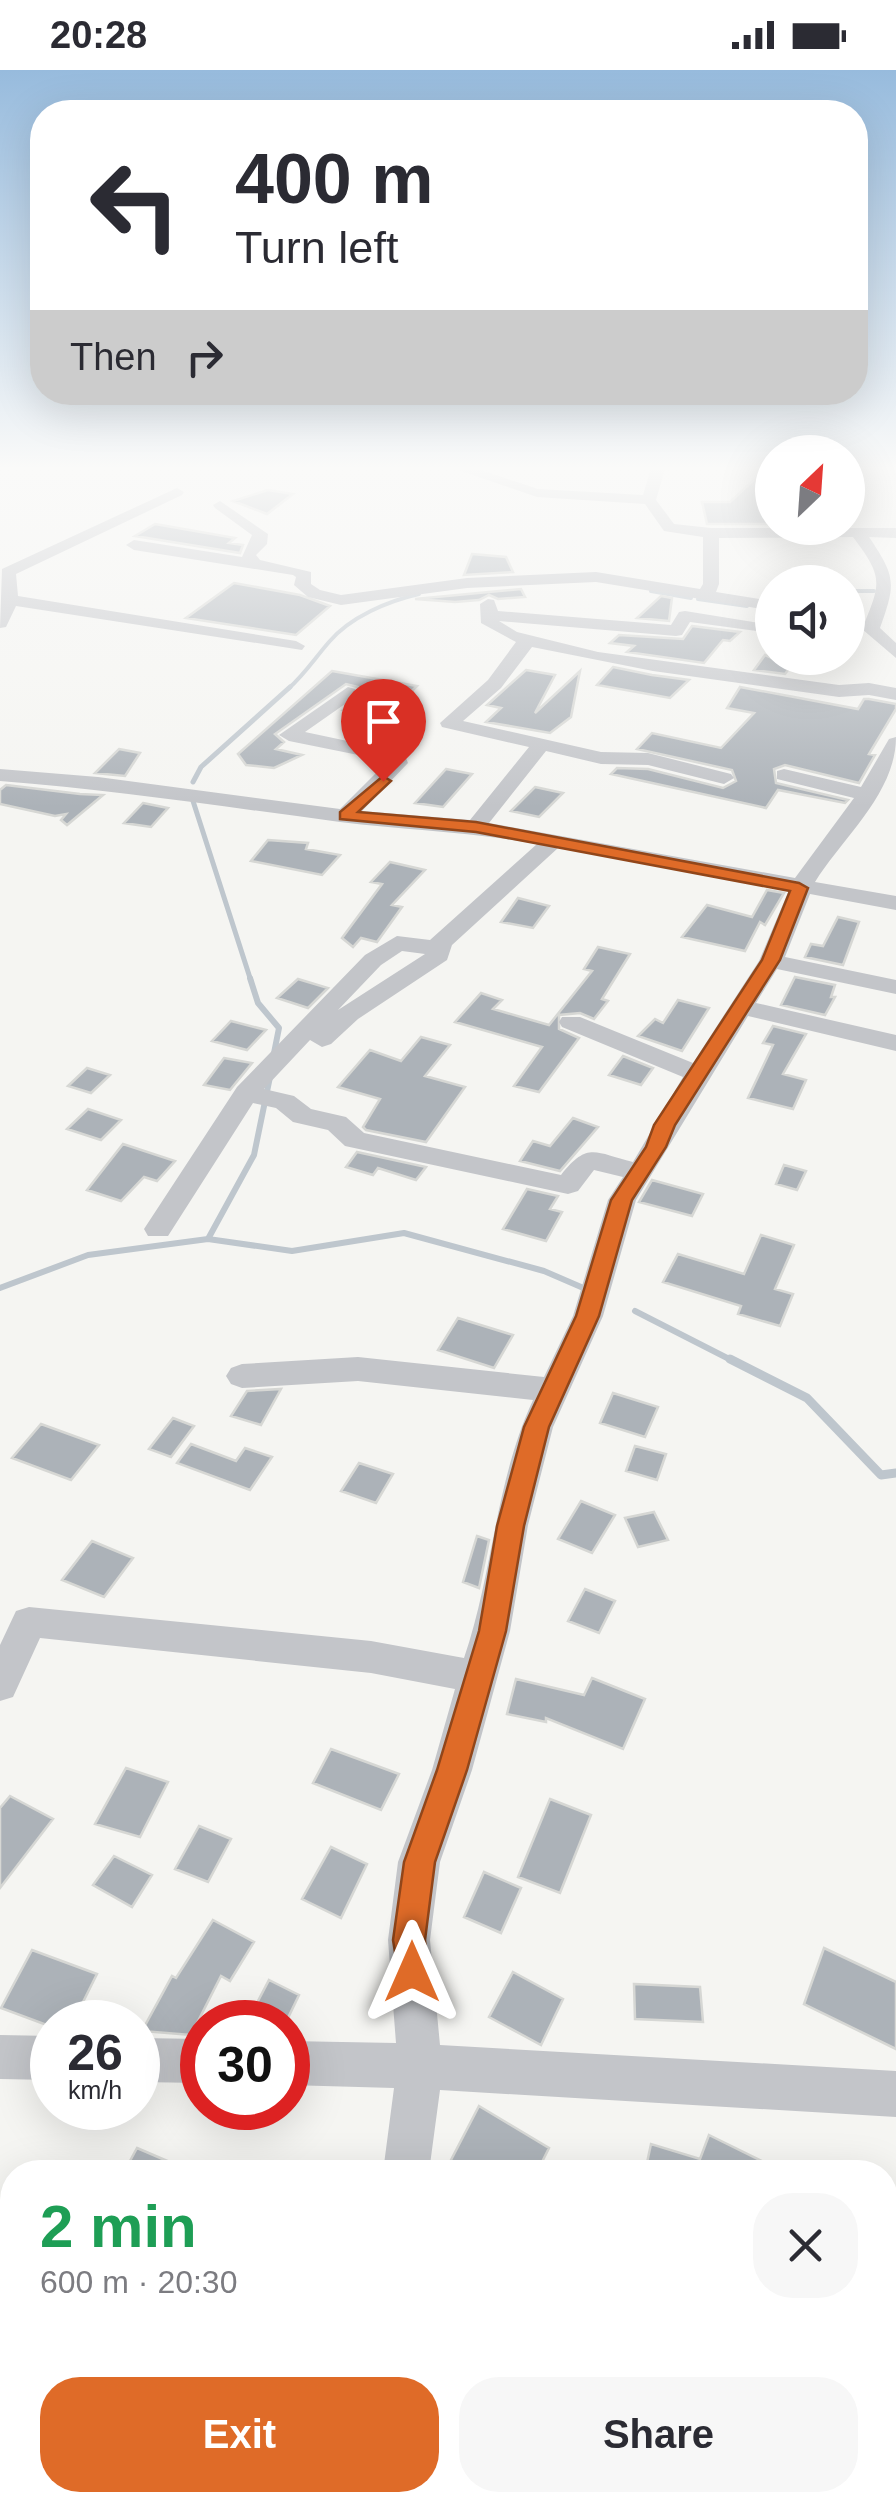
<!DOCTYPE html>
<meta charset="utf-8">
<style>
body{margin:0;font-family:Arial,sans-serif;background:#f7f7f7;color:#2b2b33;height:100vh;display:flex;flex-direction:column;font-size:38px;white-space:nowrap}
*{box-sizing:border-box;margin:0}
p{font-size:32px;color:#7c7c81}
.icon{flex:none;width:55px;height:55px;fill:none;stroke:currentColor;stroke-width:2;stroke-linecap:round;stroke-linejoin:round}
.map{position:relative;flex:1;overflow:hidden}
.details{position:absolute;left:0px;top:2090px;width:898px;height:352px;display:flex;flex-direction:column;background:#fff;border-radius:40px 40px 0 0;box-shadow:0 10px 40px #0002}
.details>*{flex:none}
.hud{position:absolute;left:30px;top:30px;width:838px;height:305px;border-radius:40px;box-shadow:0 10px 40px #0002;background:#fff;color:#2b2b33;overflow:hidden}
.needle{width:65px;rotate:25deg}
.buttons{position:absolute;left:755px;top:365px;display:grid;gap:20px}
.buttons a{display:grid;place-items:center;width:110px;height:110px;border-radius:50%;background:#fff;box-shadow:0 10px 40px #0002;font-size:50px}
.speed{position:absolute;left:30px;top:1930px;display:flex;gap:20px;font-size:50px;font-weight:700;text-align:center}
.speed>*{display:grid;place-content:center;width:130px;height:130px;border-radius:50%;background:#fff;box-shadow:0 10px 40px #0002;line-height:1}
.speed small{font-size:25px;font-weight:400}
.speed .limit{border:15px solid #d22;background:#fff;color:#111}
.pin{position:absolute;display:grid;place-items:center;width:85px;height:85px;color:#fff;margin:-102px -42px;border-radius:50% 50% 50% 0;rotate:-45deg;box-shadow:0 0 10px #0007}
.pin .icon{rotate:45deg}
.me{position:absolute;width:110px;margin:-55px;rotate:0deg;stroke-linejoin:round;filter:drop-shadow(0 0 8px #0008)}
.turn{display:flex;align-items:center;gap:35px;height:210px;padding:0 40px;font-size:45px}
.turn .icon{width:130px;height:130px;stroke-width:2.5}
.turn b{display:block;font-size:70px;line-height:85px}
.then{display:flex;align-items:center;height:95px;padding:0 40px;background:#0003;gap:20px;font-size:38px}
.round{display:grid;place-items:center;flex:none;width:105px;height:105px;border-radius:40px;background:#f7f7f7}
.summary{display:flex;align-items:center;justify-content:space-between;height:170px;padding:0 40px}
h1{font-size:60px;font-weight:800;line-height:75px;color:#1e9e55}
.button{display:flex;gap:20px;margin-top:auto;padding:20px 40px}
.button a{flex:1;height:115px;border-radius:40px;background:#df6b28;color:#fff;font-size:40px;font-weight:800;line-height:115px;text-align:center}
.button a+a{background:#f7f7f7;color:#2b2b33}
.status{display:flex;justify-content:space-between;align-items:center;height:70px;padding:0 50px;background:#fff;direction:ltr}
.status svg{height:28px;fill:currentColor}
.map>svg:first-child{display:block}
.lines{fill:none;stroke-linecap:round;stroke-linejoin:round}
.stream-far3{stroke:#bec6cd;stroke-width:4}
.stream-far2{stroke:#bec6cd;stroke-width:5}
.stream-far1{stroke:#bec6cd;stroke-width:6}
.stream{stroke:#bec6cd;stroke-width:9}
.building{fill:#acb2b8;stroke:#d6d7d4;stroke-width:2.5}
.minor{fill:#c3c5c9;fill-rule:evenodd}
.route{fill:#df6b28;stroke:#91461a;stroke-width:2.5}
</style>
<div class="status"><b>20:28</b><svg viewBox="0 0 49 12"><path d="M0 12V9h3v3zM5 12V6h3v6zM10 12V3h3v9zM15 12V0h3v12zM26 1h20v11H26zM47 4h2v5h-2z"/></svg></div>
<div class="map">
<svg width="896" height="2441" viewBox="0 0 896 2441">
<rect width="100%" height="100%" fill="#f5f5f2"/>
<g class="lines">
<path class="stream-far3" d="M651 521 691 528
M848 521H874
M698 529 747 536
M288 619C304 605 315 588 329 572 350 547 388 531 419 524"/>
<path class="stream-far2" d="M193 712 201 697 290 617
M193 731 251 911"/>
<path class="stream-far1" d="M250 908 258 933 279 958 273 988
M208 1169 292 1181 404 1163 544 1201 588 1220
M0 1218 88 1185 208 1169 254 1085 270 1007
M635 1241 735 1292"/>
<path class="stream" d="M730 1289 807 1328 881 1405 896 1403"/>
</g>
<path class="building" d="M770 395 771 454H707L702 432H730Z
M268 420 293 424 267 444 233 431Z
M155 454 235 468 229 473 243 475 240 483 135 466Z
M472 484 506 487 513 502 464 505Z
M234 513 300 525 330 536 296 565 186 548Z
M521 519 525 527 498 529 489 525 479 530 455 532 415 529Z
M661 526 672 528 669 551 637 548Z
M692 556 740 562 730 571 723 570 704 593 627 582 634 576 610 573 619 565 683 569Z
M765 585 772 588 795 591 785 604 754 600Z
M613 597 652 605 689 610 670 628 597 615Z
M526 600 555 605 535 643 580 601 571 647 550 663 486 652 501 638 487 635Z
M332 601 417 616 384 648 343 640 359 627 358 617 346 614 275 664 284 672 276 679 302 685 274 698 246 695 238 684Z
M740 617 858 639 864 629H869L896 634V639L869 684 875 685 859 713 785 695 774 699 776 713 848 730 845 733 778 720 766 738 611 704 617 698 648 699 723 718 736 711 732 700 637 679 652 663 721 678 754 643 727 638Z
M119 679 140 683 125 706 95 703Z
M446 699 472 704 443 737 415 733Z
M6 715 80 724 103 725 67 755 61 750 66 744 55 746 0 734V720Z
M535 717 563 723 539 747 511 741Z
M143 733 168 738 151 757 124 753Z
M268 770 308 773 306 779 340 785 322 805 251 791Z
M390 792 425 800 392 835 402 837 377 872 361 868 353 877 342 868 382 814 371 812Z
M767 820 784 823 765 855 760 852 745 881 682 867 707 835 752 847Z
M518 828 549 836 533 858 501 852Z
M838 847 859 852 843 895 805 887 811 874 823 876Z
M598 877 630 884 602 929 608 931 594 949 580 943 559 945V959L579 968 539 1022 514 1016 542 977 455 952 481 923 502 930 493 939 549 955 592 901 584 899Z
M795 907 835 915 831 927H835L825 945 781 935Z
M298 909 328 918 308 938 277 928Z
M678 930 709 938 682 981 638 966 655 949 663 953Z
M231 951 266 960 247 980 212 971Z
M773 956 806 964 783 1004 806 1010 793 1039 748 1028 773 975 763 973Z
M421 967 450 975 425 1006 465 1017 426 1072 366 1060 363 1057 380 1029 338 1017 370 980 401 991Z
M623 986 653 998 641 1015 609 1005Z
M224 988 252 993 230 1020 204 1015Z
M87 998 110 1005 91 1023 68 1016Z
M88 1039 121 1050 101 1070 67 1059Z
M573 1048 598 1057 560 1101 520 1091 533 1071 550 1076Z
M123 1074 175 1091 157 1111 144 1107 121 1131 87 1120Z
M357 1082 426 1097 416 1110 378 1098 373 1105 346 1097Z
M784 1095 806 1101 797 1120 776 1114Z
M652 1110 703 1124 692 1146 639 1132Z
M527 1119 558 1126 550 1139 562 1142 546 1171 503 1159Z
M761 1165 794 1175 775 1219 793 1224 780 1256 738 1244 741 1236 663 1212 678 1184 744 1204Z
M458 1248 513 1265 494 1298 438 1280Z
M281 1319 261 1355 231 1346 247 1321Z
M613 1323 658 1337 645 1367 600 1353Z
M173 1348 194 1356 171 1387 149 1379Z
M41 1354 99 1375 71 1410 12 1388Z
M191 1374 236 1391 245 1378 272 1387 250 1420 177 1393Z
M635 1376 666 1384 657 1410 626 1401Z
M359 1393 393 1404 376 1433 341 1421Z
M581 1431 615 1445 592 1483 558 1469Z
M654 1442 668 1470 638 1477 625 1448Z
M477 1466 489 1470 479 1518 463 1512Z
M92 1471 133 1488 104 1527 62 1510Z
M585 1519 615 1531 599 1563 568 1551Z
M592 1608 645 1629 623 1679 546 1648V1652L507 1644 516 1609 584 1625Z
M331 1679 399 1704 381 1740 313 1713Z
M126 1698 168 1712 140 1767 95 1754Z
M10 1726 53 1749 0 1818V1738Z
M550 1729 591 1745 560 1823 518 1807Z
M199 1756 231 1769 208 1812 175 1799Z
M331 1777 367 1794 341 1848 302 1829Z
M114 1786 152 1805 132 1837 93 1815Z
M484 1802 521 1818 501 1863 464 1847Z
M213 1850 254 1872 230 1911 221 1906 191 1965 142 1961 172 1906 176 1908Z
M824 1878 896 1912V1979L804 1934Z
M32 1880 97 1904 73 1952H52V1957L1 1938Z
M513 1902 563 1929 541 1975 489 1947Z
M269 1910 299 1925 286 1952H247Z
M634 1914 700 1917 703 1952 635 1949Z
M479 2036 549 2078 537 2102H472L451 2090Z
M709 2065 784 2102H645L651 2074 700 2089Z
M137 2078 193 2102H124Z"/>
<g class="lines">
<path class="minor" d="M444 395H466L538 419 643 425 652 395H666L656 430 674 454 711 458H896V468L869 467C896 507 896 513 880 558L896 573V588L862 559C881 513 884 508 853 467L719 468V514L716 522 766 530 772 534V545L756 538 596 512 467 518 341 535 308 527 294 515 296 507 293 505 134 480 126 475 134 470 242 487 252 465 215 438 213 435 220 431 268 464 267 474 256 485 260 490 311 502V514L320 520 341 525 467 508 596 502 700 519 703 514V467L664 461 645 434 537 427Z
M177 418 184 422 182 425 16 504 18 526 296 571 305 576 302 580 16 536 6 557 0 558 2 499Z
M488 529 494 530 498 541 671 555 679 542 685 541 766 554 772 556V563L690 552 682 565 676 566 499 551 517 562 598 582 839 615 869 613 896 618V630L869 625 839 627 653 601 532 577 501 618 463 651 601 682 648 683 731 704 734 708 724 714 648 695 601 694 546 681 489 753 795 808 854 728 777 709V701L784 699 861 717 889 669 896 667C896 723 843 767 815 812L896 826V840L810 824 785 887 896 910V924L777 899 756 933 896 965V981L748 946 636 1130 603 1246 553 1357 528 1455 510 1561 472 1700 440 1792 430 1870 440 1975 896 2001V2047L440 2020 429 2102H383L394 2018 288 2015V1971L396 1973 388 1870 398 1792 432 1700 455 1619 371 1603 40 1568 13 1627 0 1631V1575L16 1541 29 1537 371 1571 464 1588C493 1504 495 1412 533 1330L358 1311 242 1318 231 1314 226 1306 231 1298 242 1294 358 1287 544 1307 573 1246 608 1130 623 1107 594 1100 578 1121 568 1124 345 1076 328 1060 293 1052 276 1038 253 1033 168 1166H148L144 1159 237 1017 365 885 397 866 430 870 537 774C471 762 406 760 340 752 227 737 114 720 0 711V699L98 707 340 739 388 691 289 671 279 665 348 617 355 619V627L305 662 404 683 408 693 362 741 470 750 529 677 442 657 440 653 488 610 516 572 481 553 480 534ZM558 778 789 820 759 891 693 993 580 947H562L559 952 562 957 683 1007 633 1092C595 1083 588 1071 561 1105L364 1063 346 1047 311 1039 294 1026 264 1019 310 970 322 977 331 974 358 949 447 890 452 875ZM402 881 425 884 338 940 381 895Z
M0 1965 52 1966V2010L0 2009Z
M138 1968 202 1969V2013L138 2012Z
M885 2339 896 2340V2392L885 2391Z
M0 2413 12 2417V2430H27L32 2441H0Z
M344 2430H398L397 2441H343Z"/>
</g>
<linearGradient id="sky" x2="0" y2="1"><stop stop-color="#97bbdd"/><stop offset="0.54" stop-color="#fafaf9"/><stop offset="1" stop-color="#fafaf9" stop-opacity="0"/></linearGradient>
<rect width="896" height="737" fill="url(#sky)"/>
<path class="route" d="M383 706 391 711 358 742 476 752 799 813 808 818 780 890 675 1055 666 1077 632 1130 599 1246 549 1357 524 1456 506 1561 467 1700 435 1792 425 1870 428 1902 423 1913 412 1918 400 1913 393 1870 404 1792 437 1700 479 1561 497 1456 524 1357 576 1246 611 1130 646 1077 654 1055 762 890 790 821 476 762 340 749V742Z"/>
</svg>
<div class="buttons">
<a><svg class="needle" viewBox="-14 -14 28 28"><path d="M0-13l5 13h-10z" fill="#e53935"/><path d="M0 13l5-13h-10z" fill="#7c7c81"/></svg></a>
<a><svg class="icon" aria-label="sound" viewBox="0 0 24 24"><path d="M4 9h4l5-4v14l-5-4H4zM17 9q2 3 0 6"/></svg></a>
</div>
<div class="speed"><div>26<small>km/h</small></div><div class="limit">30</div></div>
<div class="pin" style="left:383px;top:711px;background:#d93025"><svg class="icon" aria-label="arrive" viewBox="0 0 24 24"><path d="M6 21V4h12l-3 4 3 4H6"/></svg></div>
<svg class="me" style="left:412px;top:1902px" viewBox="-20 -20 40 40"><path d="M0-17L14 15 0 8-14 15z" fill="#df6b28" stroke="#fff" stroke-width="4"/></svg>
<div class="hud">
<div class="turn"><svg class="icon" aria-label="left" viewBox="0 0 24 24"><path d="M17 20v-9H6M10 6l-5 5 5 5"/></svg><div><b>400 m</b>Turn left</div></div>
<div class="then">Then<svg class="icon" aria-label="right" viewBox="0 0 24 24"><path d="M7 20v-9h11M14 6l5 5-5 5"/></svg></div>
</div>
<section class="details">
<div class="summary"><div><h1>2 min</h1><p>600 m · 20:30</p></div><a class="round"><svg class="icon" aria-label="close" viewBox="0 0 24 24"><path d="M6 6l12 12M18 6L6 18"/></svg></a></div>
<div class="button"><a>Exit</a><a>Share</a></div>
</section>
</div>
